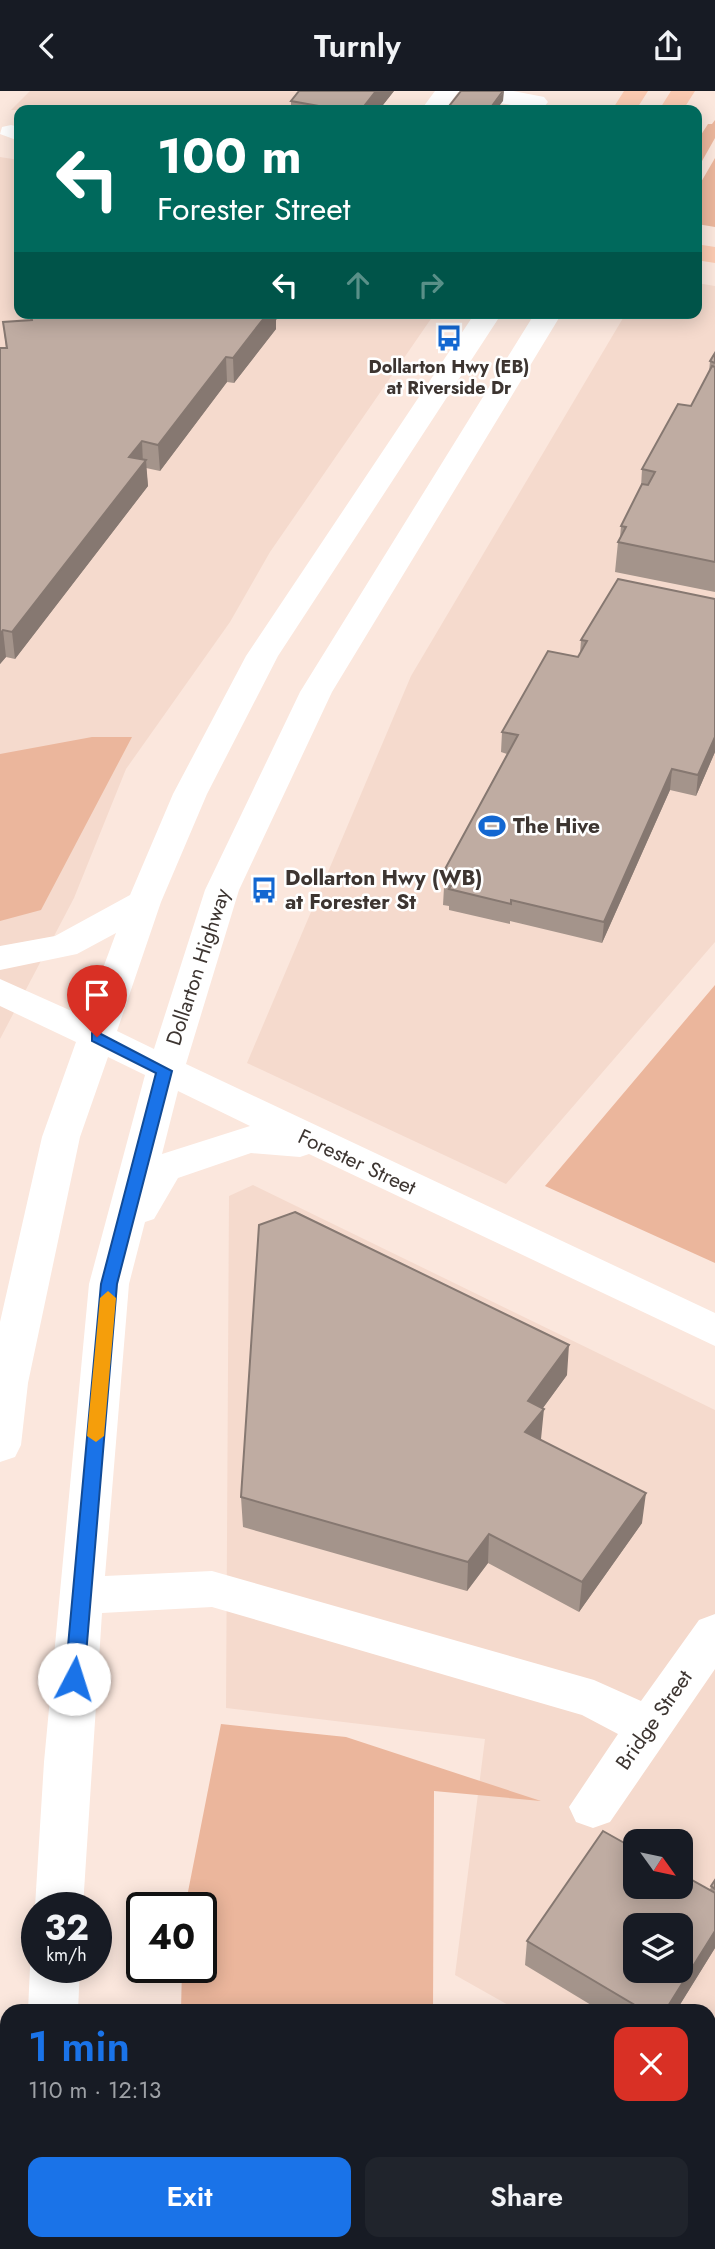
<!DOCTYPE html>
<meta charset="utf-8">
<style>
body{margin:0;font-family:Jost,sans-serif;background:#20242c;color:#f1f3f6;height:100vh;display:flex;flex-direction:column;font-size:26px;white-space:nowrap}
*{box-sizing:border-box;margin:0}
p{font-size:23px;color:#9ea1a6}
.icon{flex:none;width:38px;height:38px;fill:none;stroke:currentColor;stroke-width:2;stroke-linecap:round;stroke-linejoin:round}
.map{position:relative;flex:1;overflow:hidden}
.sheet{position:absolute;left:0px;top:1913px;width:716px;height:247px;display:flex;flex-direction:column;background:#171b24;border-radius:21px 21px 0 0;box-shadow:0 4px 18px #0003}
.sheet>*{flex:none}
.banner{position:absolute;left:14px;top:14px;width:688px;height:214px;border-radius:14px;box-shadow:0 4px 18px #0003;background:#00695c;color:#fff;overflow:hidden}
.needle{width:46px;rotate:123deg}
.fabs{position:absolute;left:623px;top:1738px;display:grid;gap:14px}
.fabs a{display:grid;place-items:center;width:70px;height:70px;border-radius:14px;background:#171b24;box-shadow:0 4px 18px #0003;font-size:35px}
.speed{position:absolute;left:21px;top:1801px;display:flex;gap:14px;font-size:35px;font-weight:700;text-align:center}
.speed>*{display:grid;place-content:center;width:91px;height:91px;border-radius:50%;background:#171b24;box-shadow:0 4px 18px #0003;line-height:1}
.speed small{font-size:18px;font-weight:400}
.speed .limit{border:4px solid #111;border-radius:10px;background:#fff;color:#111}
.pin{position:absolute;display:grid;place-items:center;width:60px;height:60px;color:#fff;margin:-72px -30px;border-radius:50% 50% 50% 0;rotate:-45deg;box-shadow:0 0 7px #0007}
.pin .icon{rotate:45deg}
.me{position:absolute;width:77px;margin:-38px;rotate:5deg;stroke-linejoin:round;filter:drop-shadow(0 0 5px #0008)}
.turn{display:flex;align-items:center;gap:24px;height:147px;padding:0 28px;font-size:32px}
.turn .icon{width:91px;height:91px;stroke-width:2.5}
.turn b{display:block;font-size:49px;line-height:60px}
.lanes{display:flex;align-items:center;height:66px;padding:0 28px;background:#0003;justify-content:center;gap:35px;direction:ltr}
.lanes .off{opacity:.35}
.round{display:grid;place-items:center;flex:none;width:74px;height:74px;border-radius:14px;background:#20242c}
.head{display:flex;align-items:center;justify-content:space-between;height:119px;padding:0 28px}
h1{font-size:42px;font-weight:600;line-height:52px;color:#1a73e8}
.primary-button{display:flex;gap:14px;margin-top:auto;padding:14px 28px}
.primary-button a{flex:1;height:80px;border-radius:14px;background:#1a73e8;color:#fff;font-size:28px;font-weight:600;line-height:80px;text-align:center}
.primary-button a+a{background:#20242c;color:#f1f3f6}
header{display:flex;justify-content:space-between;align-items:center;height:91px;padding:0 28px;background:#171b24;font-size:32px;font-weight:600}
.map>svg:first-child{display:block}
.built{fill:#f5dacd;fill-rule:evenodd}
.green{fill:#ebb69c}
.lines{fill:none;stroke-linecap:round;stroke-linejoin:round}
.minor{fill:#fff;fill-rule:evenodd}
.major{fill:#fbcab1;fill-rule:evenodd}
.wall{fill:#a4948b}
.shaded-wall{fill:#867871}
.building{fill:#bfaca2;stroke:#867871;stroke-width:2;fill-rule:evenodd}
.route{fill:#1a73e8;stroke:#114b97;stroke-width:2}
.slow{fill:#f59e0b}
.labels{text-anchor:middle;stroke-width:5;stroke-linejoin:round;paint-order:stroke}
.far-poi-label{font-size:18px;font-weight:bold;fill:#3d3531;stroke:#fff}
.poi-label{font-size:21px;font-weight:bold;fill:#3d3531;stroke:#fff;text-anchor:start}
.street-label{font-size:21px;fill:#3d3531;stroke:#fff}
</style>
<header><svg class="icon" aria-label="back" viewBox="0 0 24 24"><path d="M15 5l-7 7 7 7"/></svg>Turnly<svg class="icon" aria-label="share" viewBox="0 0 24 24"><path d="M12 15V3M7 8l5-5 5 5M5 13v7h14v-7"/></svg></header>
<div class="map">
<svg width="715" height="2158" viewBox="0 0 715 2158">
<rect width="100%" height="100%" fill="#fbe7dd"/>
<path class="built" d="M30 0H309L293 19H11Z
M0 66 19 69V222H435L270 461 230 531 126 678 74 807 0 948Z
M697 192 715 195V851L506 1093 247 972 411 585 626 222H696Z
M253 1094 715 1319V2031L709 2028V1920H519L455 1884 485 1648 226 1617 229 1105ZM635 1750H681V1796H635ZM635 1834H681V1880H635Z"/>
<path class="green" d="M715 29V47L697 79V50L708 33H712Z
M715 67V136L697 133V98Z
M92 646H132L41 819 0 830V663Z
M715 894V1172L545 1095Z
M221 1633 346 1646 541 1710 434 1700 433 1920H181L182 1876H201V1816H185Z
M709 2122 715 2127V2158H171V2152H709Z"/>
<g class="lines">
<path class="minor" d="M435 0H513L544 6 548 11 544 16 536 18 469 7 458 1 445 19H421Z
M11 34 19 36V50L0 43 2 36Z
M475 222H502L278 565 207 703 161 811 117 940 154 958 205 799 300 601 535 222H562L332 601 239 799 186 973 715 1222V1255L309 1063 300 1066 251 1062 178 1087 154 1128 145 1131 129 1193 105 1485 212 1480 594 1589 641 1610 699 1529 715 1523V1578L610 1731 593 1737 576 1731 569 1716 618 1643 582 1624 212 1516 102 1522 83 1816H37V1820L35 1816 44 1671 89 1193 145 984 108 966 80 1046 28 1292 21 1354 15 1366 0 1371V1231L42 1046 76 951 0 915V888L85 926 116 842 77 863 0 879V855L55 845 130 804 173 703 246 565ZM178 1000 250 1035 162 1063Z
M37 1862V1876H80L78 1920H28L30 1876Z
M13 2152H67V2158H13Z"/>
<path class="major" d="M624 0H648L636 19H612Z
M671 0H695L683 19H659Z
M696 153 715 156V172L696 169Z"/>
</g>
<path class="wall" d="M394 0 379 19H291V10Z
M29 222H280L276 229V238L234 292 227 291 160 380 146 377 148 395 15 568 6 566 0 573V257H6L3 231 30 229Z
M715 262V501L615 481 618 451 620 447 621 435 641 396 642 378 691 315 709 281 710 270Z
M618 488 715 661 696 705 670 699 602 852 510 830V833L449 819V815L443 814 445 778 507 663 501 661 502 641 578 566 580 562 581 549Z
M567 1284 543 1317 540 1349 642 1432 579 1521 488 1472 467 1500 243 1436 241 1406Z
M715 1789V1857L676 1920H601L525 1874 527 1850 710 1799 711 1795Z"/>
<path class="shaded-wall" d="M376 0H394L379 19H361Z
M504 0 503 10 496 19H489Z
M268 222H280L276 229V238L234 292 233 267Z
M226 266 227 291 160 380 158 354Z
M142 350 143 373 146 369 148 395 15 568 12 541 129 366Z
M3 539 6 566 0 573V543Z
M715 646V661L696 705 698 684Z
M672 678 670 699 602 852 604 831Z
M569 1254 567 1284 526 1340 528 1310Z
M544 1318 541 1348 523 1372 525 1341Z
M646 1402 642 1432 579 1521 582 1491Z
M489 1443 488 1472 467 1500 468 1471Z
M715 1840V1857L676 1920H665Z"/>
<path class="building" d="M299 0H376L361 19H341L291 10Z
M461 0H503L489 19H446Z
M31 222H268L233 267 226 266 158 354 142 350 129 366 146 369 12 541 3 539 0 543V257H7L3 231 32 229Z
M715 262V272L710 270Z
M712 275 715 276V471L618 451 626 436 621 435 642 393 648 394 655 381 642 378 678 313 691 315Z
M618 488 715 508V646L698 684 672 678 604 831 511 809V813L449 798 451 795 444 794 452 779 445 778 518 644 502 641 548 560 578 566 587 550 581 549Z
M295 1121 569 1254 528 1310 544 1318 525 1341 646 1402 582 1491 489 1443 468 1471 241 1406 259 1134Z
M603 1740 635 1758V1796H681V1783L715 1802V1840L665 1920H645L527 1850ZM635 1834H681V1880H635Z
M715 1789V1798L711 1795Z"/>
<path class="route" d="M97 941 172 980 117 1193 84 1588 81 1593H68L65 1588 101 1193 156 982 92 950V942Z"/>
<path class="slow" d="M108 1200 116 1207 104 1345 96 1351 87 1345 100 1207Z"/>
<defs>
<g id="bus-bare" transform="scale(2.1)"><path d="M-5-6H5V4H4V6H2V4H-2V6H-4V4H-5ZM-3.5-4V0h7V-4ZM-3.5 1.2v1.5H-2V1.2ZM2 1.2v1.5H3.5V1.2Z" fill="#1367d1" stroke="#fff" stroke-width="2.5" paint-order="stroke"/></g>
<g id="stadium-bare" transform="scale(2.1)"><path d="M0-5a6.5 5 0 1 0 0 10a6.5 5 0 1 0 0-10ZM-3.5-1.8h7v3.6h-7Z" fill="#1367d1" stroke="#fff" stroke-width="2.5" paint-order="stroke"/></g>
</defs>
<g fill-rule="evenodd">
<use href="#bus-bare" x="449" y="247"/>
<use href="#stadium-bare" x="492" y="735"/>
<use href="#bus-bare" x="264" y="799"/>
</g>
<g class="labels">
<g class="far-poi-label">
<text x="449" y="282">Dollarton Hwy (EB)<tspan x="449" dy="21">at Riverside Dr</tspan></text>
</g>
<g class="poi-label">
<text x="513" y="742">The Hive</text>
<text x="285" y="794">Dollarton Hwy (WB)<tspan x="285" dy="24">at Forester St</tspan></text>
</g>
<g class="street-label">
<text transform="translate(198 876) rotate(-72)" y="7">Dollarton Highway</text>
<text transform="translate(357 1071) rotate(25)" y="7">Forester Street</text>
<text transform="translate(654 1629) rotate(-55)" y="7">Bridge Street</text>
</g>
</g>
</svg>
<div class="fabs">
<a><svg class="needle" viewBox="-14 -14 28 28"><path d="M0-13l5 13h-10z" fill="#e53935"/><path d="M0 13l5-13h-10z" fill="#9ea1a6"/></svg></a>
<a><svg class="icon" aria-label="layers" viewBox="0 0 24 24"><path d="M12 4l9 5-9 5-9-5zM3 14l9 5 9-5"/></svg></a>
</div>
<div class="speed"><div>32<small>km/h</small></div><div class="limit">40</div></div>
<div class="pin" style="left:97px;top:946px;background:#d93025"><svg class="icon" aria-label="arrive" viewBox="0 0 24 24"><path d="M6 21V4h12l-3 4 3 4H6"/></svg></div>
<svg class="me" style="left:74px;top:1588px" viewBox="-20 -20 40 40"><circle r="19" fill="#fff"/><path d="M0-13L10 11 0 6-10 11z" fill="#1a73e8"/></svg>
<div class="banner">
<div class="turn"><svg class="icon" aria-label="left" viewBox="0 0 24 24"><path d="M17 20v-9H6M10 6l-5 5 5 5"/></svg><div><b>100 m</b>Forester Street</div></div>
<div class="lanes"><svg class="icon" aria-label="left" viewBox="0 0 24 24"><path d="M17 20v-9H6M10 6l-5 5 5 5"/></svg><svg class="icon off" aria-label="ahead" viewBox="0 0 24 24"><path d="M12 20V5M6 11l6-6 6 6"/></svg><svg class="icon off" aria-label="right" viewBox="0 0 24 24"><path d="M7 20v-9h11M14 6l5 5-5 5"/></svg></div>
</div>
<section class="sheet">
<div class="head"><div><h1>1 min</h1><p>110 m · 12:13</p></div><a class="round" style="background:#d93025;color:#fff"><svg class="icon" aria-label="close" viewBox="0 0 24 24"><path d="M6 6l12 12M18 6L6 18"/></svg></a></div>
<div class="primary-button"><a>Exit</a><a>Share</a></div>
</section>
</div>
